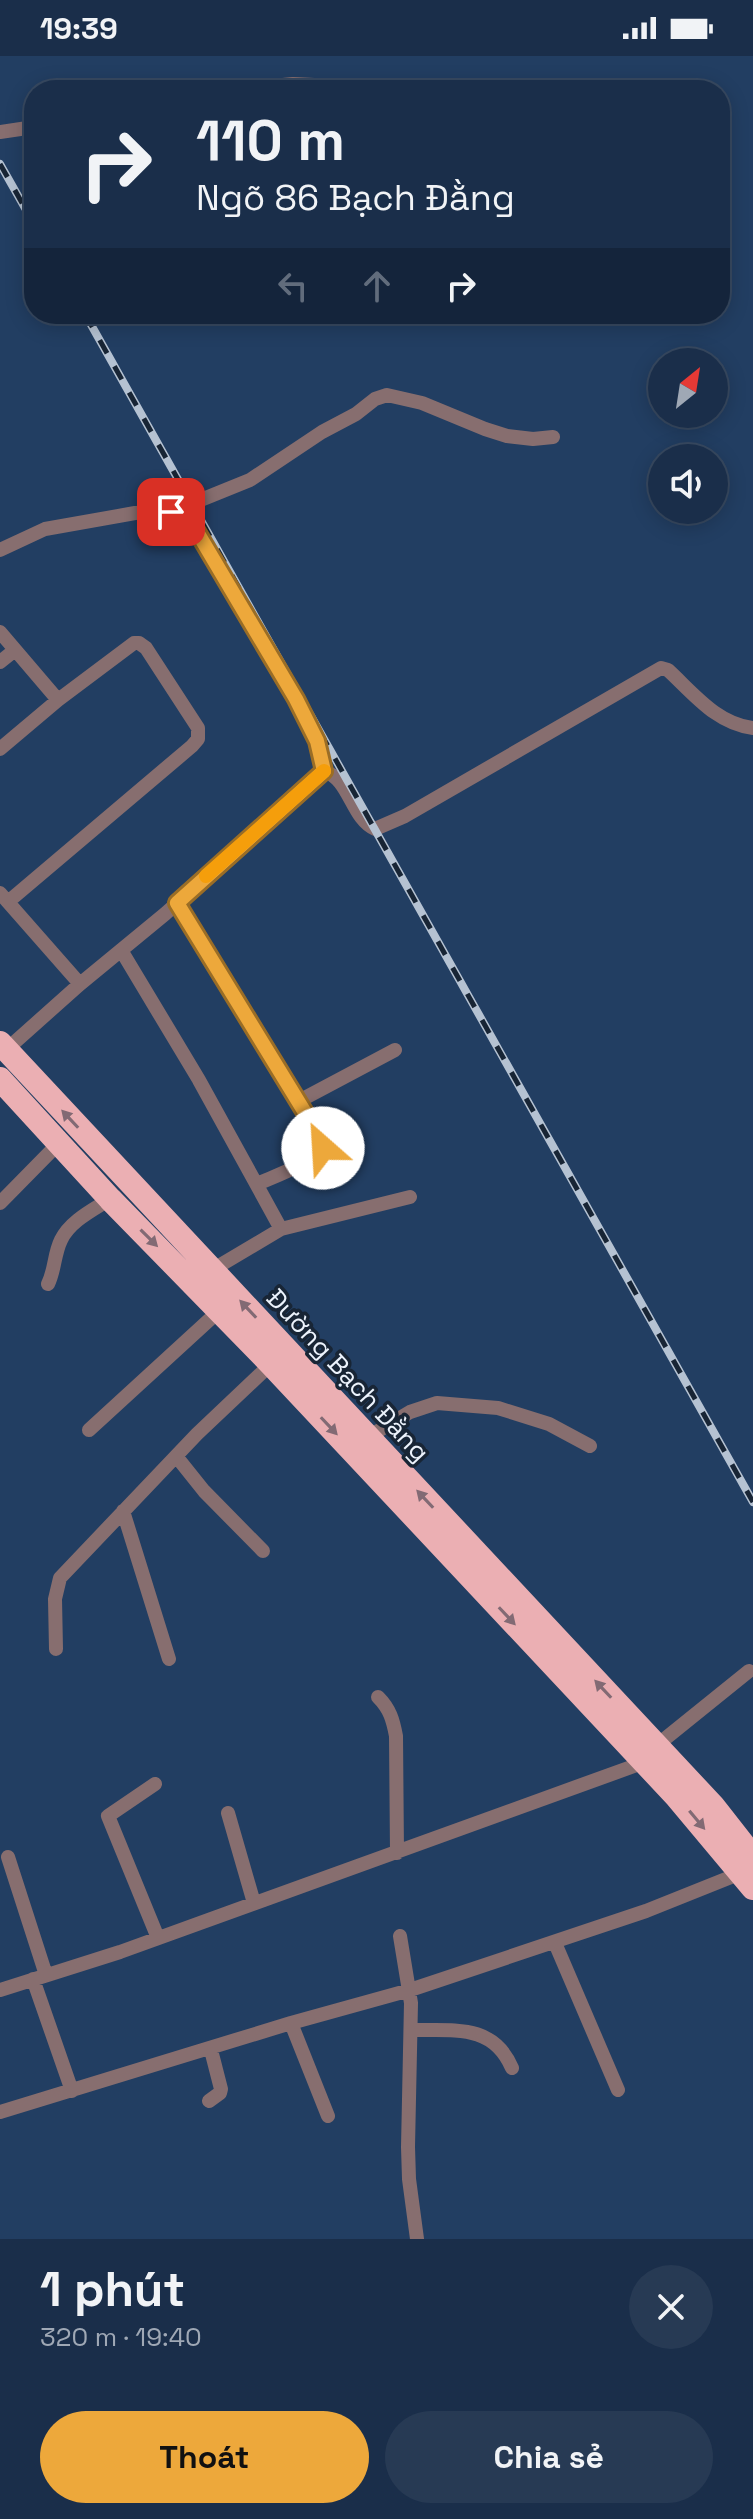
<!DOCTYPE html>
<html lang="vi">
<meta charset="utf-8">
<style>
body{margin:0;font-family:"Space Grotesk",sans-serif;background:#273a54;color:#f1f3f6;height:100vh;display:flex;flex-direction:column;font-size:30px;white-space:nowrap}
*{box-sizing:border-box;margin:0}
p{font-size:26px;color:#9fa8b5}
.icon{flex:none;width:44px;height:44px;fill:none;stroke:currentColor;stroke-width:2;stroke-linecap:round;stroke-linejoin:round}
.map{position:relative;height:2183px;overflow:hidden}
.panel{display:flex;flex-direction:column;background:#1a2e4a;flex:1}
.panel>*{flex:none}
.guide{position:absolute;left:24px;top:24px;width:706px;height:244px;border-radius:32px;box-shadow:0 4px 20px #0003,0 0 0 2px #384a62;background:#1a2e4a;color:#f1f3f6;overflow:hidden}
.needle{width:52px;rotate:30deg}
.fabs{position:absolute;left:648px;top:292px;display:grid;gap:16px}
.fabs a{display:grid;place-items:center;width:80px;height:80px;border-radius:50%;background:#1a2e4a;box-shadow:0 4px 20px #0003,0 0 0 2px #384a62;font-size:40px}
.pin{position:absolute;display:grid;place-items:center;width:68px;height:68px;color:#fff;margin:-34px;border-radius:16px;box-shadow:0 4px 12px #0006}
.me{position:absolute;width:88px;margin:-44px;rotate:334deg;stroke-linejoin:round;filter:drop-shadow(0 0 6px #0008)}
.turn{display:flex;align-items:center;gap:28px;height:168px;padding:0 40px;font-size:36px}
.turn .icon{width:104px;height:104px;stroke-width:2.5}
.turn b{display:block;font-size:56px;line-height:68px}
.lanes{display:flex;align-items:center;height:76px;padding:0 40px;background:#0003;justify-content:center;gap:40px;direction:ltr}
.lanes .off{opacity:.35}
.round{display:grid;place-items:center;flex:none;width:84px;height:84px;border-radius:42px;background:#273a54}
.head{display:flex;align-items:center;justify-content:space-between;height:136px;padding:0 40px}
h1{font-size:48px;font-weight:700;line-height:60px}
.cta{display:flex;gap:16px;margin-top:auto;padding:16px 40px}
.cta a{flex:1;height:92px;border-radius:48px;background:#eda83b;color:#111;font-size:32px;font-weight:700;line-height:92px;text-align:center}
.cta a+a{background:#273a54;color:#f1f3f6}
.status{display:flex;justify-content:space-between;align-items:center;height:56px;padding:0 40px;background:#1a2e4a;direction:ltr}
.status svg{height:22px;fill:currentColor}
.map>svg:first-child{display:block}
.lines{fill:none;stroke-linecap:round;stroke-linejoin:round}
.street{stroke:#876e6f;stroke-width:14}
.highway{stroke:#ebafb3;stroke-width:24}
.rail-casing{stroke:#b5c2d2;stroke-width:8}
.rail{stroke:#182535;stroke-width:5;stroke-dasharray:15;stroke-linecap:butt}
.oneway{fill:#826a74}
.route-casing{stroke:#9a6d26;stroke-width:20}
.route{stroke:#eda83b;stroke-width:14}
.slow{stroke:#f59e0b;stroke-width:14}
.labels{text-anchor:middle;stroke-width:7;stroke-linejoin:round;paint-order:stroke}
.street-label{font-size:26px;fill:#ecf3fc;stroke:#182535}
</style>
<div class="status"><b>19:39</b><svg viewBox="0 0 49 12"><path d="M0 12V9h3v3zM5 12V6h3v6zM10 12V3h3v9zM15 12V0h3v12zM26 1h20v11H26zM47 4h2v5h-2z"/></svg></div>
<div class="map">
<svg width="753" height="2183" viewBox="0 0 753 2183">
<rect width="100%" height="100%" fill="#223e62"/>
<g class="lines">
<path class="street" d="M233 34 293 28 336 30
M0 76 34 71
M171 456 250 424 322 376 356 358 375 343 387 339 422 347 485 373 507 380 533 383 553 381
M0 494 45 473 135 457 171 456 186 463 196 474 296 643 317 685 324 715
M0 576 58 644
M0 606 15 594
M0 693 58 644 134 587H139L146 592 198 672V683L192 690 9 845
M324 715C350 723 351 762 375 773L405 760 661 612 668 614C694 638 717 668 753 672
M0 837 80 928
M177 847 323 1086C321 1105 274 1120 257 1128
M121 894 199 1024 281 1173
M6 994 80 928 165 858 324 715
M299 1045 395 994
M0 1147 59 1087
M212 1214 281 1173 410 1141
M48 1228C55 1214 54 1198 61 1184 70 1165 93 1154 110 1143
M89 1374 220 1254
M368 1381 410 1356 437 1347 498 1352 549 1368 590 1390
M176 1400 204 1435 263 1495
M123 1455 169 1603
M56 1593 55 1543 60 1522 197 1378 271 1308
M378 1641C390 1653 393 1664 396 1680L397 1797
M656 1690 749 1615
M155 1728 108 1760 158 1882
M228 1757 254 1847
M8 1801 46 1919
M400 1880 411 1947 408 2091 409 2123 417 2183
M555 1887 618 2034
M33 1923 72 2035
M0 1934 120 1896 645 1706
M291 1967 328 2060
M411 1974C453 1975 493 1967 512 2012
M209 2045 220 2037 221 2033 211 1994
M0 2056 291 1967 410 1934 646 1855 741 1817"/>
<path class="highway" d="M0 987 713 1750 753 1801
M0 1023 110 1143 271 1308 676 1740 753 1832"/>
<g class="rail-casing">
<path id="rail" d="M0 108 34 168
M85 258 753 1446"/>
</g>
<use href="#rail" class="rail"/>
</g>
<defs><path id="oneway-solid" d="M-6-.8H1V-3.2L6.5 0L1 3.2V.8H-6Z" transform="scale(2)"/></defs>
<g class="oneway">
<use href="#oneway-solid" transform="translate(70 1063) rotate(-133)"/>
<use href="#oneway-solid" transform="translate(149 1182) rotate(45)"/>
<use href="#oneway-solid" transform="translate(248 1253) rotate(-133)"/>
<use href="#oneway-solid" transform="translate(329 1370) rotate(47)"/>
<use href="#oneway-solid" transform="translate(425 1443) rotate(-133)"/>
<use href="#oneway-solid" transform="translate(507 1560) rotate(47)"/>
<use href="#oneway-solid" transform="translate(603 1633) rotate(-133)"/>
<use href="#oneway-solid" transform="translate(697 1764) rotate(50)"/>
</g>
<g class="lines">
<g class="route-casing">
<path id="route" d="M171 456 186 463 196 474 296 643 317 685 324 715 177 847 323 1086V1092"/>
</g>
<use href="#route" class="route"/>
<path class="slow" d="M206 820 324 715"/>
</g>
<g class="labels">
<g class="street-label">
<text transform="translate(348 1319) rotate(47)" y="9">Đường Bạch Đằng</text>
</g>
</g>
</svg>
<div class="fabs">
<a><svg class="needle" viewBox="-14 -14 28 28"><path d="M0-13l5 13h-10z" fill="#e53935"/><path d="M0 13l5-13h-10z" fill="#9fa8b5"/></svg></a>
<a><svg class="icon" aria-label="sound" viewBox="0 0 24 24"><path d="M4 9h4l5-4v14l-5-4H4zM17 9q2 3 0 6"/></svg></a>
</div>
<div class="pin" style="left:171px;top:456px;background:#d93025"><svg class="icon" aria-label="arrive" viewBox="0 0 24 24"><path d="M6 21V4h12l-3 4 3 4H6"/></svg></div>
<svg class="me" style="left:323px;top:1092px" viewBox="-20 -20 40 40"><circle r="19" fill="#fff"/><path d="M0-13L10 11 0 6-10 11z" fill="#eda83b"/></svg>
<div class="guide">
<div class="turn"><svg class="icon" aria-label="right" viewBox="0 0 24 24"><path d="M7 20v-9h11M14 6l5 5-5 5"/></svg><div><b>110 m</b>Ngõ 86 Bạch Đằng</div></div>
<div class="lanes"><svg class="icon off" aria-label="left" viewBox="0 0 24 24"><path d="M17 20v-9H6M10 6l-5 5 5 5"/></svg><svg class="icon off" aria-label="ahead" viewBox="0 0 24 24"><path d="M12 20V5M6 11l6-6 6 6"/></svg><svg class="icon" aria-label="right" viewBox="0 0 24 24"><path d="M7 20v-9h11M14 6l5 5-5 5"/></svg></div>
</div>
</div>
<section class="panel">
<div class="head"><div><h1>1 phút</h1><p>320 m · 19:40</p></div><a class="round"><svg class="icon" aria-label="close" viewBox="0 0 24 24"><path d="M6 6l12 12M18 6L6 18"/></svg></a></div>
<div class="cta"><a>Thoát</a><a>Chia sẻ</a></div>
</section>
